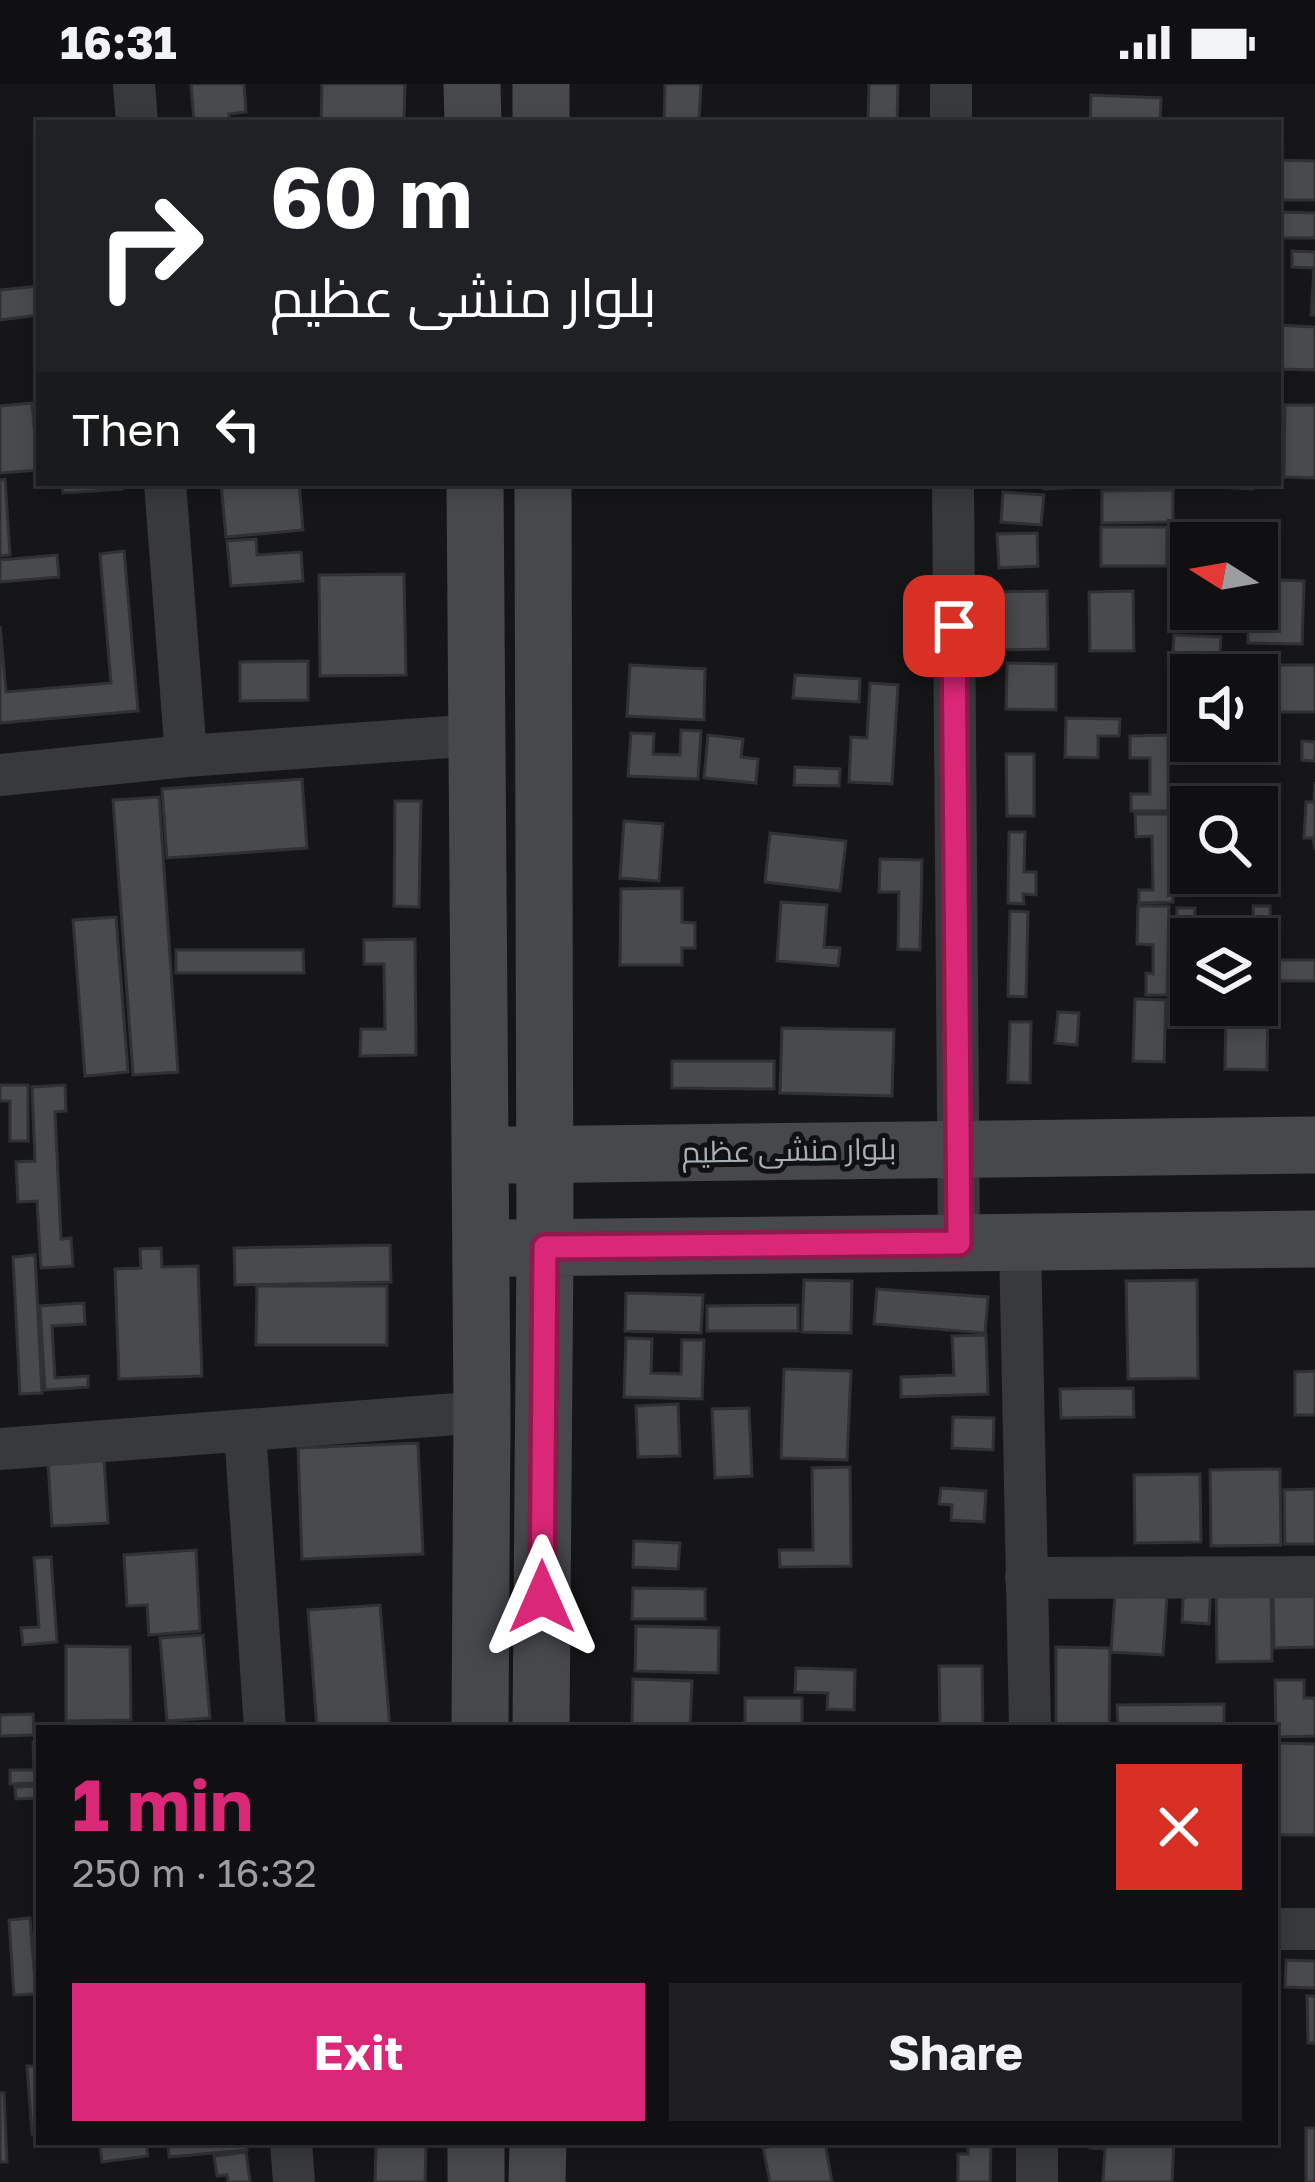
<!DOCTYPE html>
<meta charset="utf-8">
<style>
body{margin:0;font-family:"Golos Text",Cairo,sans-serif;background:#1e1e20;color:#f1f3f6;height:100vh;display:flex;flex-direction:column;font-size:45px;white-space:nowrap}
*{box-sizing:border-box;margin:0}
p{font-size:39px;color:#9c9d9f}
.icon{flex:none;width:66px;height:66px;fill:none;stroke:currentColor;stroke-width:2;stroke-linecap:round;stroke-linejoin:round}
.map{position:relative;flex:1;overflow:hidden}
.details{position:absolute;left:36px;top:1641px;width:1242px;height:420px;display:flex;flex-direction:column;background:#101012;border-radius:0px;box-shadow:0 6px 18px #0003,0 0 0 3px #303032}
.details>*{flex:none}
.top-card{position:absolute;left:36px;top:36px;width:1245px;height:366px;border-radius:0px;box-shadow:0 6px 18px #0003,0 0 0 3px #303032;background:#202124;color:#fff;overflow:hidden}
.needle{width:78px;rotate:281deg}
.tools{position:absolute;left:1170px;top:438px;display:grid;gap:24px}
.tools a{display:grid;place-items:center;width:108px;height:108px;border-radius:0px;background:#101012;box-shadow:0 6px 18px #0003,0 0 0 3px #303032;font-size:60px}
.pin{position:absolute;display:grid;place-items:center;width:102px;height:102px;color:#fff;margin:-51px;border-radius:24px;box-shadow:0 6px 18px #0006}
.me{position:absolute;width:132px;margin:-66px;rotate:0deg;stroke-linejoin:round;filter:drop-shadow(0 0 9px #0008)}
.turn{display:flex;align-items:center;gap:42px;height:252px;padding:0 36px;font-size:54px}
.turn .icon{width:156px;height:156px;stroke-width:2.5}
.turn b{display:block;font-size:84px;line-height:102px}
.then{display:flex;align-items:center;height:114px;padding:0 36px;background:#0003;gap:24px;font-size:45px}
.round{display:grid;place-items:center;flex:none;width:126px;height:126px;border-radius:0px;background:#1e1e20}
.summary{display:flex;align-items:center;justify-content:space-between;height:204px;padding:0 36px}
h1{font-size:72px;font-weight:700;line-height:90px;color:#db2777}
.button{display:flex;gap:24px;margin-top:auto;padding:24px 36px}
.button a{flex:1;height:138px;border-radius:0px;background:#db2777;color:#fff;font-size:48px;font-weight:700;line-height:138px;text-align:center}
.button a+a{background:#1e1e20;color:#f1f3f6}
.status{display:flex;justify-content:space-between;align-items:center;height:84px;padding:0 60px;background:#101012;direction:ltr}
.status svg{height:33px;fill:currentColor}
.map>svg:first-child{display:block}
.building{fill:#484a4d;stroke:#303133;stroke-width:3}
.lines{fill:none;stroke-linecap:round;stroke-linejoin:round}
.street{stroke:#37393c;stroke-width:42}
.secondary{stroke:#46484c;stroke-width:57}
.route-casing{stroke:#8e194d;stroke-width:30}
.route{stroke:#db2777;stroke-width:21}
.labels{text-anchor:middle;stroke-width:10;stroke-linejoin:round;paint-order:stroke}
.street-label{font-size:30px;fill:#a9afb6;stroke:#111113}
</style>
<div class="status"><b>16:31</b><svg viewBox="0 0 49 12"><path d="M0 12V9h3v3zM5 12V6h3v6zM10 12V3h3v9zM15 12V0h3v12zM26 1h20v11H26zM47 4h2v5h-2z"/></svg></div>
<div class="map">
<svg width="1315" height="2098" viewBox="0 0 1315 2098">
<rect width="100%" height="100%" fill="#161618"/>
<path class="building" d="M191 0H244L246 28 229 30 230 39H194Z
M322 0H405L404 39H321Z
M665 0H701L699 39H664Z
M869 0H898L897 39 868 38Z
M1091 11 1161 14 1160 39H1090Z
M1278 76 1315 77V116H1278Z
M1278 128 1315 129V154H1278Z
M1292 167 1315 168V231H1311L1314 184 1292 183Z
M39 202V231L0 236V206Z
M1278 241 1315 243V286L1278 285Z
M32 319 38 386 0 389V322Z
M1285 321H1315V394L1284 393Z
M5 395 10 471 0 472V396Z
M62 399H121L122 405 63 409Z
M221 399H299L303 446 226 453Z
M1044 399H1105V402L1044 405Z
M1199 399H1253V405L1199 402Z
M1173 406V438L1102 439V407Z
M1003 408 1044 411 1041 441 1001 438Z
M1101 443H1167V482H1101Z
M1037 449 1038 482 999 484 997 450Z
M256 455 257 471 301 468 303 497 231 502 227 457Z
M124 467 138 627 0 639V542L6 608 111 599 100 470Z
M57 471 59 493 0 498V476Z
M1173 483 1191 484 1190 545 1170 544Z
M404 490 406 591 320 592 319 491Z
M1257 495 1304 497 1302 560 1248 559V538H1266V512H1257Z
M1047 507 1048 565 998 566V508Z
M1133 507 1134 567H1090L1089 508Z
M1174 551 1221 553 1220 569 1196 568 1195 591H1191V628L1170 627Z
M308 577V616L240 617V578Z
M1007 579 1056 580V626L1006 625Z
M630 581 705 585 704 636 627 632Z
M1274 581H1315V628H1274Z
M795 591 860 595 859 618 793 614Z
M870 599 898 601 892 700 849 698 851 653 867 654Z
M1066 634 1120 635 1119 652H1098V674L1065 673Z
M681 646 701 647 698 695 628 692 631 649 654 650 653 670 680 671Z
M708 651 743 655 741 673 758 675 756 699 704 694Z
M1168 651V727H1131V710H1150V674H1130V652Z
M1302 657 1315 658V677L1302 676Z
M1006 670H1034V732H1007Z
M795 683 840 685 839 702 794 701Z
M302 695 307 764 167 774 162 705Z
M1315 698V766L1313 754H1304L1306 718H1314Z
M159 713 178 988 133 991 113 716Z
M395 717H421L419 823 394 822Z
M1135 730H1172L1173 818 1139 819V806H1153L1152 752 1136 753Z
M624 737 663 740 659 797 620 794Z
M1009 748H1025L1024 788H1036V811L1023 810 1024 820 1008 819Z
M770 749 846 757 840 807 765 798Z
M880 775 922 776 920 866 898 865 899 808H879Z
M682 804V838L695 839V864H682V881H620L621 805Z
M781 818 827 821 824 863 840 864 838 882 777 877Z
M1138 822H1169L1167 911H1146V889L1153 890V861L1137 860Z
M1253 822H1270L1271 876H1315V897H1257Z
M1177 824H1195L1191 906 1174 905Z
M1010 827 1028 828 1026 913 1008 912Z
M116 833 128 988 85 992 73 836Z
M415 855 416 971 360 972 361 945H385L384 880H364V856Z
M176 866H303L304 889H176Z
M1257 907H1268L1267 986 1225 985 1226 921H1257Z
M1135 915 1166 916 1164 978 1133 977Z
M1058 928 1079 929 1077 961 1055 959Z
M1010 938H1031L1030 999 1008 998Z
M782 944 894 946 892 1012 780 1009Z
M672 977H774V1005L672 1004Z
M0 1001H28V1057H10V1017H0Z
M65 1001 66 1027 55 1028 61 1155 71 1154 73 1182 41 1184 37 1117 18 1118 16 1078 35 1077 32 1003Z
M390 1161 391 1198 235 1201 234 1164Z
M161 1164 162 1183 198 1182 202 1292 119 1295 115 1185 141 1184 140 1165Z
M35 1171 42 1309 20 1310 13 1173Z
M804 1196 852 1197 851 1249 802 1248Z
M1197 1196 1198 1294 1128 1295 1126 1197Z
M257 1202H387V1261H256Z
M877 1205 988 1213 985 1249 874 1240Z
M626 1209 703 1211 701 1249 625 1247Z
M84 1219 85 1240 52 1242 55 1294 88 1292V1303L45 1306 40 1222Z
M798 1221V1247H707V1222Z
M986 1251 988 1310 901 1313V1293L954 1291 952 1252Z
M626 1254 652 1255 651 1289 681 1290 682 1256H704L702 1315 624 1313Z
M784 1285 851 1287 847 1376 781 1374Z
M1315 1287V1331H1295V1288Z
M1133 1304 1134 1333 1061 1334 1060 1305Z
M678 1320 680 1372 638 1373 636 1322Z
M749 1324 752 1392 715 1394 712 1325Z
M953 1333 994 1334 993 1366 952 1364Z
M418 1359 423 1470 302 1475 298 1364Z
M104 1376 108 1439 52 1442 48 1379Z
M850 1383 851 1482 780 1483 779 1466H813L812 1384Z
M1280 1385 1281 1461 1211 1462 1210 1386Z
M1200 1390 1201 1458 1135 1459 1134 1391Z
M941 1404 986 1407 984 1438 951 1436 952 1421 939 1420Z
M1315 1405V1460H1285L1284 1406Z
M634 1457 680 1459 678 1485 633 1483Z
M196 1466 200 1547 149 1551 147 1521 127 1522 124 1471Z
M51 1473 57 1558 23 1561 21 1544 39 1543 34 1474Z
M1184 1498 1211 1500 1209 1540 1182 1538Z
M1271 1501 1272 1577 1217 1578 1216 1502Z
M633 1504 705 1505V1535H632Z
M1273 1506H1315V1563L1274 1564Z
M1115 1510 1167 1513 1163 1571 1111 1568Z
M380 1521 390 1644H317L308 1526Z
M636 1542 719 1544 718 1589 635 1587Z
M203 1551 210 1634 167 1637 160 1554Z
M66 1562 130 1563 131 1636 66 1637Z
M1056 1563 1110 1564 1109 1644H1056Z
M939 1582H982L983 1644H940Z
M796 1584 855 1586 854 1626 827 1625 828 1609 795 1608Z
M633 1595 692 1597 690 1644H632Z
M1275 1596H1304V1614H1315V1652L1276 1653Z
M745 1614H802V1644H745Z
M1224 1620V1644H1118L1117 1621Z
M33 1630 34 1651 0 1652V1631Z
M33 1658H39V1699L10 1700V1686H34Z
M1277 1659 1315 1660V1751H1275Z
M39 1702V1740H37V1714L16 1715 15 1703Z
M30 1834 36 1910 14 1911 9 1836Z
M1286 1876 1315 1877V1904L1285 1903Z
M1307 1912H1315V1959H1308Z
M27 1982H39V2049L32 2050Z
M0 2009H4L7 2078H0Z
M1306 2044H1315V2098H1306Z
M99 2058H146L148 2072 102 2078Z
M168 2058H247V2066L169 2073Z
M795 2058H825L832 2098H770L763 2064Z
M968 2058H991L990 2098H958V2070H968Z
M1090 2058H1174L1172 2098H1103L1105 2065 1090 2064Z
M376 2060 426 2062 425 2098H375Z
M246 2068 250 2098H228L227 2091 217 2092 214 2072Z"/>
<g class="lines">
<path class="street" d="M134 0 137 39
M951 0V39
M165 399 186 672
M953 399 959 1159
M0 691 186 672 476 651
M1020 1158 1030 1644
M245 1346 265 1644
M0 1365 482 1328
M1026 1494 1315 1493
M1275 1845H1315
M291 2058 294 2098
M1037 2058V2098"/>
<path class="secondary" d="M472 0 473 39
M541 0V39
M475 399 482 1328 480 1644
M509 1071 1315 1061
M507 1164 1315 1155
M541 1644 545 1163 543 399
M476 2098V2058
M537 2098 538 2058"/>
</g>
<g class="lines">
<g class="route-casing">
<path id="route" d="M542 1513 545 1163 959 1159 954 542"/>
</g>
<use href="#route" class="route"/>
</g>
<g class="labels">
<g class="street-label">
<text transform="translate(789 1067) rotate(-1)" y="10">بلوار منشی عظیم</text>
</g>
</g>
</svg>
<div class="tools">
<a><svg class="needle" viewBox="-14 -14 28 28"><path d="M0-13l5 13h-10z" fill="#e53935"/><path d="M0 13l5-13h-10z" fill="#9c9d9f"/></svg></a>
<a><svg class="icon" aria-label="sound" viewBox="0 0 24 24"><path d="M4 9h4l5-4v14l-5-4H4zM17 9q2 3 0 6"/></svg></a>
<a><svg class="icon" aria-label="search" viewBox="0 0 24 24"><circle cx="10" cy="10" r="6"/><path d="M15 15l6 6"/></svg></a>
<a><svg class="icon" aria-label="layers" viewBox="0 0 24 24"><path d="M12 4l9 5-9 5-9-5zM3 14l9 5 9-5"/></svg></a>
</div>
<div class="pin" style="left:954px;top:542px;background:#d93025"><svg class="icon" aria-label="arrive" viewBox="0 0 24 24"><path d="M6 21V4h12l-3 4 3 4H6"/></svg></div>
<svg class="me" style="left:542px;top:1513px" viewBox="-20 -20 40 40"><path d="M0-17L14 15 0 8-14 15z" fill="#db2777" stroke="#fff" stroke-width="4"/></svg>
<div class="top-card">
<div class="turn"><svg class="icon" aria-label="right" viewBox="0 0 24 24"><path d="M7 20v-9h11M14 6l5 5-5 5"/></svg><div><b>60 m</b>بلوار منشی عظیم</div></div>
<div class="then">Then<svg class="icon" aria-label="left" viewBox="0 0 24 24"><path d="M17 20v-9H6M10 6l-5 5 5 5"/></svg></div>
</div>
<section class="details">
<div class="summary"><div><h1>1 min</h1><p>250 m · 16:32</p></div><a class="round" style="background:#d93025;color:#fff"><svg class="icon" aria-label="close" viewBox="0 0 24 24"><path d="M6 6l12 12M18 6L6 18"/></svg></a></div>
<div class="button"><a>Exit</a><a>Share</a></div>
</section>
</div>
